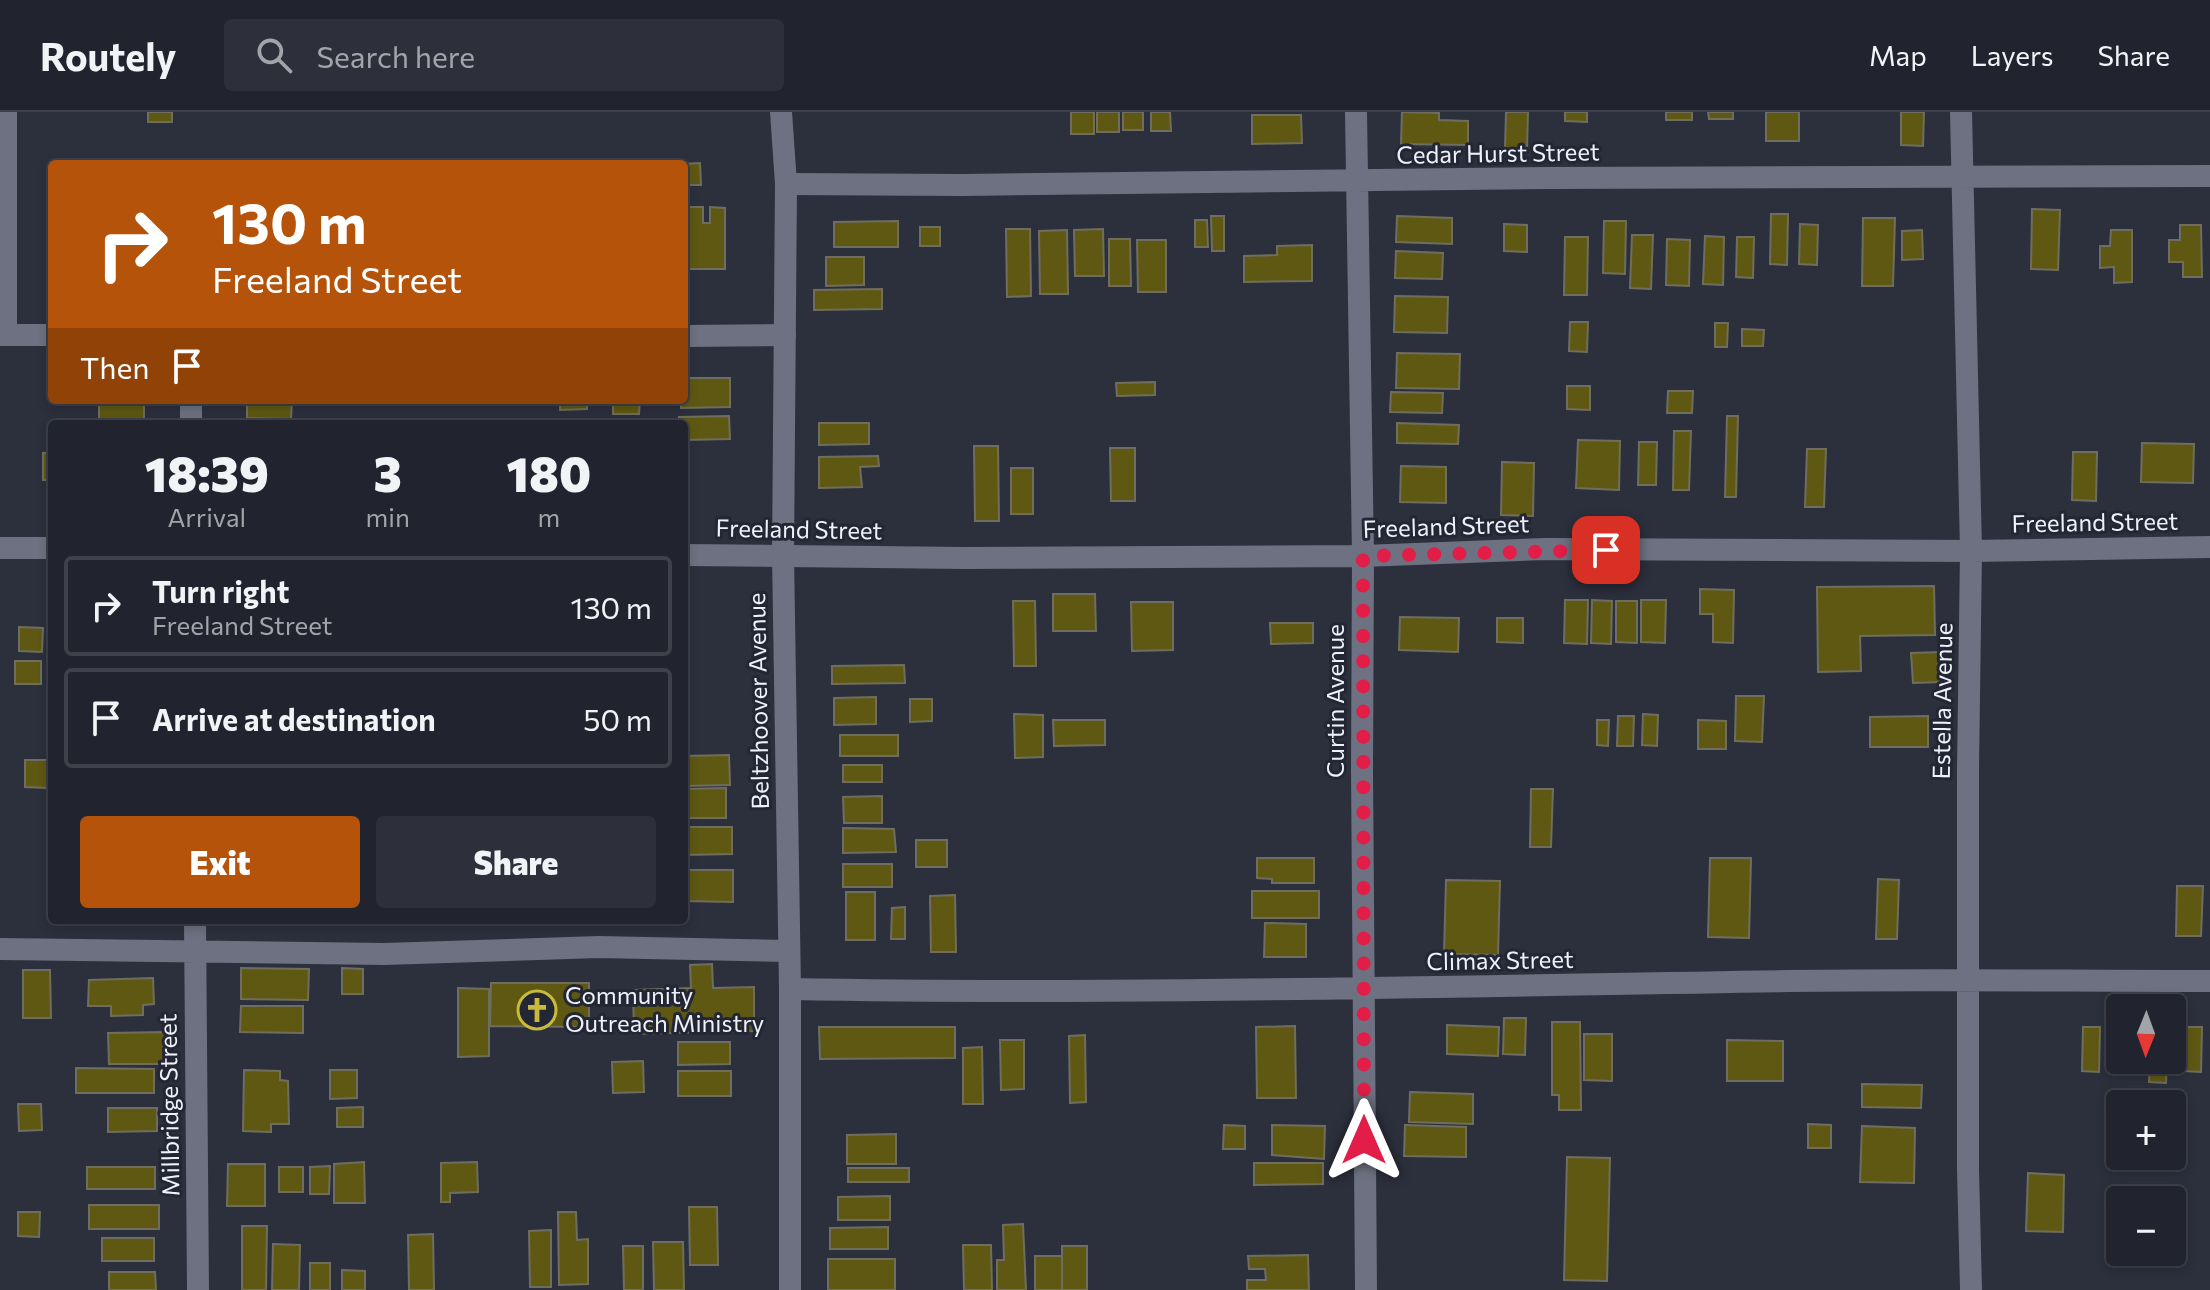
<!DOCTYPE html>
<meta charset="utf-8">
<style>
body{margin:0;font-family:Commissioner,sans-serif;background:#2d303a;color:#f1f3f6;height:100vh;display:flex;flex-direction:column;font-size:30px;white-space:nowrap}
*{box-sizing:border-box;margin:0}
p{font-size:26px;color:#a2a4aa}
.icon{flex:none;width:44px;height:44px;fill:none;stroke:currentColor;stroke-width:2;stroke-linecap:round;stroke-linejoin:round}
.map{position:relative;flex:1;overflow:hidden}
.panel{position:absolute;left:48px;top:308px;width:640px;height:504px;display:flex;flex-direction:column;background:#21242e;border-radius:8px;box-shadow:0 4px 12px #0003,0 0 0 2px #3e414a}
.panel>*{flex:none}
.top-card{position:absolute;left:48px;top:48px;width:640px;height:244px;border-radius:8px;box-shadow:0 4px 12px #0003,0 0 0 2px #3e414a;background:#b45309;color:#fff;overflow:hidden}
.needle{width:52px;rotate:181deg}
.fabs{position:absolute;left:2106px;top:882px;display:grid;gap:16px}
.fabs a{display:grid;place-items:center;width:80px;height:80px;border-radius:8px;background:#21242e;box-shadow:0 4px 12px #0003,0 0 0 2px #3e414a;font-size:40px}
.pin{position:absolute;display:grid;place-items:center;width:68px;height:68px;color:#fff;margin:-34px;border-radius:16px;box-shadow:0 4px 12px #0006}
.me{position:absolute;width:88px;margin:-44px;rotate:0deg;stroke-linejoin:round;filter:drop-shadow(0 0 6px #0008)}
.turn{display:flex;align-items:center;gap:28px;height:168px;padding:0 32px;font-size:36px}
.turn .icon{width:104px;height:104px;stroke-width:2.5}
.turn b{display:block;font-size:56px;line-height:68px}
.then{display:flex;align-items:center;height:76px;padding:0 32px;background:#0003;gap:16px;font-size:30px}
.eta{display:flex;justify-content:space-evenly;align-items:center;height:136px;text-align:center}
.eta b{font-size:48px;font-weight:800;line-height:56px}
.button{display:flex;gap:16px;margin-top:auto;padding:16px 32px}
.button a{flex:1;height:92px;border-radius:8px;background:#b45309;color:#fff;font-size:32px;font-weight:800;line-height:92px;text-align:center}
.button a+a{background:#2d303a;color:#f1f3f6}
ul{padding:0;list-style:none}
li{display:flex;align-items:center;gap:24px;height:100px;margin:0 16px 12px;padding:0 16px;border:4px solid #3e414a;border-radius:8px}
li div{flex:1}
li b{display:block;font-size:30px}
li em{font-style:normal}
header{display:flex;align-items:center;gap:48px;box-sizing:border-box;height:112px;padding:0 40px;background:#21242e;border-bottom:2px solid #3e414a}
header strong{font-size:38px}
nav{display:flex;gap:44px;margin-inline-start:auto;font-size:28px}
.search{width:560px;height:72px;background:#2d303a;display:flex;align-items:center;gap:20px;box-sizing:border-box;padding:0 28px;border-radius:8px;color:#a2a4aa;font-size:30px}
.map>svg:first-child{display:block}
.building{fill:#5f5813;stroke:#6f6e5e;stroke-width:2}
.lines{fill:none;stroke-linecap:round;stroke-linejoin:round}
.minor{stroke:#6d7181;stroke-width:22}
.tertiary{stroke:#6d7181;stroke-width:22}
.route{stroke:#e11d48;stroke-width:14;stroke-dasharray:0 25.2}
.labels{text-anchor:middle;stroke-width:6;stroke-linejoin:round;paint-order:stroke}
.street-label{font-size:24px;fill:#eef1fa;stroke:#232633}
.poi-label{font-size:24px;fill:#eef1fa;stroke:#232633;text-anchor:start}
</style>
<header>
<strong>Routely</strong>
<div class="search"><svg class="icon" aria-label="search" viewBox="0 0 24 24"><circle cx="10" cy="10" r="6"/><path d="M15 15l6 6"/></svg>Search here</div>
<nav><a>Map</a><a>Layers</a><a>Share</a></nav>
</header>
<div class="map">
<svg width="2210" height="1178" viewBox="0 0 2210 1178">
<rect width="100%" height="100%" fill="#2c303d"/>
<path class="building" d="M148 0H172V10H148Z
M1071 0H1094V22H1071Z
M1097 0H1119V20H1097Z
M1123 0H1143V18H1123Z
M1151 0H1170L1171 19H1151Z
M1402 0 1439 1V8L1468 9V33L1401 32Z
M1506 0H1528L1527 38 1505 37Z
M1565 0H1587V10L1565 9Z
M1666 0H1692V8H1666Z
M1708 0H1733V7H1709Z
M1766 0H1799V29H1766Z
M1901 0H1924L1923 34 1901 33Z
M1252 3H1301L1302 31 1252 32Z
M700 51 701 73H684L682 52Z
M684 95H703V111H710V95L725 96V157H684Z
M2032 97 2060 98 2058 158 2031 157Z
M1771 102H1788L1787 153 1770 152Z
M1211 104H1224V139H1212Z
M1397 104 1452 106V132L1396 130Z
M1863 106H1895L1893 174H1862Z
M1195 108H1207L1208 135H1195Z
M898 109V135H834V110Z
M1604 109H1626L1625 162 1603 161Z
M1504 112 1527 113V140L1504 139Z
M1800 112 1818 113 1817 153 1799 152Z
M2180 113H2201L2202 165H2183V150H2169V128H2180Z
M920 115H940V134H920Z
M1006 117H1030L1031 184 1007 185Z
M1103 117 1104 164H1075L1074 118Z
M1067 118 1068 182H1040L1039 119Z
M1922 118 1923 147 1902 148V119Z
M2111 118H2132V170L2114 171V155L2100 156V134H2110Z
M1632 123H1653L1651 177 1630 176Z
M1705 124 1724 125 1723 173 1703 172Z
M1565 125H1588L1587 183H1564Z
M1737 125H1754L1753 166 1736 165Z
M1109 127H1130L1131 174H1109Z
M1667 127 1690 128 1689 174 1666 173Z
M1137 128H1166V180H1138Z
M1312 133V169L1244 170V144L1277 143V134Z
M1396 139 1443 141 1442 167 1395 166Z
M826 145H864V173L826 174Z
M882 177V197L814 198V178Z
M1395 184 1448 185 1447 221 1394 220Z
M1570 210H1588L1587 240 1569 239Z
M1715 211H1728L1727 235H1715Z
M1742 217 1764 218 1763 234H1742Z
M1397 241 1460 242 1459 277 1396 276Z
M684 266H730V295L681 296V288H684Z
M1155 270V283L1117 284 1116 271Z
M1567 274H1590V298L1567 297Z
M1668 279H1693L1692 301H1667Z
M1391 280 1443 281 1442 301 1390 300Z
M247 288H292L291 307 247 306Z
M560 288H587V297L560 298Z
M613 288H640L639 302H613Z
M99 291H144V312H99Z
M729 304 730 327 684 328V312H679V305Z
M1727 304H1738L1736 385H1725Z
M819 311H869V332L819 333Z
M1397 311 1459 313 1458 332 1397 331Z
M1674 319H1691L1689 378H1673Z
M1578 328 1620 329 1619 378 1576 376Z
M1639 330H1657L1656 373H1638Z
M2142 331 2194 332 2193 371 2141 370Z
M974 334H998L999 409H975Z
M1110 336H1135V389H1111Z
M1807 337H1826L1824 395H1805Z
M2073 340H2097L2096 389 2072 388Z
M43 341H52V368H43Z
M878 344 879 354 860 355 862 375 819 376V345Z
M1502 350 1534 351 1533 404 1501 403Z
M1401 354 1446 355V391L1400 390Z
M1011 356H1033V402H1011Z
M1934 474 1935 523 1860 524 1861 559 1818 560 1817 475Z
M1700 477 1734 478 1733 531 1713 530V502H1700Z
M1053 482H1095L1096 519H1053Z
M1565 488H1588L1587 532 1564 531Z
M1592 488 1612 489 1611 532 1591 531Z
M1641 488H1666L1665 531 1641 530Z
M1013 489H1035L1036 554H1014Z
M1616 489H1637V531L1616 530Z
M1131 490H1173V538L1132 539Z
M1400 505 1459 506 1458 540 1399 538Z
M1497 506H1523V531L1497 530Z
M1270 511H1313V531L1271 532Z
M19 515 43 516 42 540 19 539Z
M1941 540 1942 570 1913 571 1911 541Z
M15 549H41V572H15Z
M904 553 905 571 832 572V554Z
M1736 584H1764L1762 630 1735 629Z
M876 585V612L834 613V586Z
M910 587H932V609L910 610Z
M1014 602 1043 603V645L1015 646Z
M1643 602 1658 603 1657 634 1642 633Z
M1618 604H1634L1633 634H1617Z
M1928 604V635H1870V605Z
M1053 608H1105V633L1054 634Z
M1597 608H1609L1608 634 1597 633Z
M1698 608 1726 609V637H1698Z
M840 623H898V644H840Z
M729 643 730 673 684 674V644Z
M25 648H47V676L25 675Z
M843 653H882V670H843Z
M726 676V706H684V677Z
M1531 677H1553L1551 735H1530Z
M882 684V711H844L843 685Z
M684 715H732V742L684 743Z
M843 716 894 717 896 740 843 741Z
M916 728H947V755H916Z
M1257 746H1314V771H1272V767L1257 766Z
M1710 746H1751L1749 826 1708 825Z
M843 752H892V775H843Z
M684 758H733V790L684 789Z
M1878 767 1899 768 1897 827H1876Z
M1446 768 1500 769 1498 843 1444 842Z
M2177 774H2203L2201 824H2176Z
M1252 779H1319V806H1252Z
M846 780H875V828H846Z
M955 783 956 840H931L930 784Z
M905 795V827H891L892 796Z
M1265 811 1306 812V845H1264Z
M712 852 713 876 754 875V919L634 922 633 878 691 876 690 853Z
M241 856 309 857 308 888 241 887Z
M342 856 363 857V882H342Z
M23 858H50L51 906H23Z
M153 866 154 892 143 893V903L111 904V894H88L89 868Z
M491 871H589V915L490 914Z
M458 876 489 877V944L458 945Z
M241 894H303V921L240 920Z
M2116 904H2120V948H2135L2134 963H2115Z
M1504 906H1526L1525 943 1503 942Z
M1552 910H1580L1581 998H1559V983H1552Z
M1447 913 1499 915 1498 944 1447 942Z
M1295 914 1296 986H1257L1256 915Z
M819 915H955V946L820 947Z
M2083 915H2100L2099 960 2082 959Z
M2184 915H2202L2201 960 2183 959Z
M166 920V952H109L108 921Z
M1584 922H1612V969L1584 968Z
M1085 923 1086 990 1070 991 1069 924Z
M1000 928H1024V977L1001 978Z
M1727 928 1783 929V969H1727Z
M678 930H730V952L678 953Z
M982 935 983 992H963V936Z
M2150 948H2167L2166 971 2149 970Z
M643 949 644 980 613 981 612 950Z
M76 956 154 957V981H76Z
M244 958 280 959V968L288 969 289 1012H271V1020L243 1019Z
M330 958H357V986L330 987Z
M678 959H731V984H678Z
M1862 972 1922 973 1921 996 1862 995Z
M1410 980 1473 982V1012L1409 1010Z
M18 992H41L42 1018 19 1019Z
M363 995V1015H337V996Z
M108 996H157V1019L108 1020Z
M1808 1012 1831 1013V1036H1808Z
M1224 1013 1245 1014V1037H1223Z
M1272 1013 1325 1014 1324 1047 1272 1043Z
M1405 1013 1466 1015V1045L1404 1044Z
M1862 1014 1915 1016 1914 1071 1860 1070Z
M896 1022V1052H847V1023Z
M1567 1045 1610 1046 1607 1169 1564 1168Z
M364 1050 365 1091H334V1052Z
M477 1050 478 1080 450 1081V1090H441V1051Z
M1254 1051H1323V1072L1254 1073Z
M228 1052H265V1094H227Z
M330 1054 329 1082H310V1055Z
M87 1055H155V1077H87Z
M279 1055H303V1080H279Z
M848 1056H909V1070H848Z
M2028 1061 2064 1063 2063 1120 2026 1119Z
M890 1084V1108H838V1085Z
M89 1093H159V1117H89Z
M689 1095H717L718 1153H690Z
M18 1100H40L39 1125 18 1124Z
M558 1100H576L577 1128 588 1127V1172L559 1173Z
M1023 1112 1026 1178H997V1148H1004L1003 1113Z
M242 1114H267L266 1178H242Z
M888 1115V1137H830V1116Z
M551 1118V1175H530L529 1119Z
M433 1122 434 1178H409L408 1123Z
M102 1126H154V1149H102Z
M653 1130H683L684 1178H654Z
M273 1132 300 1133 299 1178H272Z
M963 1133H991L992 1178H964Z
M623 1134H643V1178H624Z
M1062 1134H1087V1178H1062Z
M1308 1143 1309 1178H1247V1168H1266L1265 1157H1249L1248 1144Z
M1035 1144H1062V1178H1035Z
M828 1147H895V1178H828Z
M310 1151H330V1178H310Z
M342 1158 365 1159V1178H342Z
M109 1160H155L156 1178H109Z"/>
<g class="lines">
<path class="minor" d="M6 0V223
M1356 0 1363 444 1362 658 1366 1178
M1961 0 1971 439 1968 658V1057L1971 1178
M786 72 962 73 1548 66 2210 64
M0 223H52
M684 224 785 223
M191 288V312
M0 436H52
M684 443 965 446 1363 444 1545 437 1971 439 2210 435
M195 808 198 1178
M0 837 384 842 599 835 789 839
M790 877C1123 883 1456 874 1789 869 1929 867 2070 869 2210 869"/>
<path class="tertiary" d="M781 0 786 72 783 443 790 877V1178"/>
</g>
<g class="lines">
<path class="route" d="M1364 1028 1363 444 1606 438"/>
</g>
<defs>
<g id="church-ring" transform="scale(2)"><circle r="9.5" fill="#232633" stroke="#c8bb3b" stroke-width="1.5"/><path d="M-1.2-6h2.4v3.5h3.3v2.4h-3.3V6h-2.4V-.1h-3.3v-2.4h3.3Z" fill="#c8bb3b"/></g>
</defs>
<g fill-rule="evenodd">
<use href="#church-ring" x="537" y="898"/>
</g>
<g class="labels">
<g class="street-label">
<text transform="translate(1498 42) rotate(-1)" y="8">Cedar Hurst Street</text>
<text transform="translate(2095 411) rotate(-1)" y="8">Freeland Street</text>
<text transform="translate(1446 415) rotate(-2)" y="8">Freeland Street</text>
<text transform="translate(799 418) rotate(1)" y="8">Freeland Street</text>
<text transform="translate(759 589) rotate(-91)" y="8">Beltzhoover Avenue</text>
<text transform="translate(1336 589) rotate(-90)" y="8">Curtin Avenue</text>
<text transform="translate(1943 589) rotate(-89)" y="8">Estella Avenue</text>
<text transform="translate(1500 849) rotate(-1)" y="8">Climax Street</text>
<text transform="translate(170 993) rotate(-91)" y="8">Millbridge Street</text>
</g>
<g class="poi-label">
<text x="565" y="892">Community<tspan x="565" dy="28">Outreach Ministry</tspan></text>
</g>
</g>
</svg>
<div class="fabs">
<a><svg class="needle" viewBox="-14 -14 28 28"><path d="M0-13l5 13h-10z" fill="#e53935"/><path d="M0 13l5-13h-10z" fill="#a2a4aa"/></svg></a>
<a>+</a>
<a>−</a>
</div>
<div class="pin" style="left:1606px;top:438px;background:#d93025"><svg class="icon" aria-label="arrive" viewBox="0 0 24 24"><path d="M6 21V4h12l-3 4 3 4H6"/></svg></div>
<svg class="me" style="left:1364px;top:1028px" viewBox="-20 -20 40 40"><path d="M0-17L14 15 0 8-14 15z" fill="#e11d48" stroke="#fff" stroke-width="4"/></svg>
<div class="top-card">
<div class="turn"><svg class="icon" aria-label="right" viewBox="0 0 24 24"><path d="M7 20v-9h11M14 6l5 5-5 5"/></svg><div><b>130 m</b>Freeland Street</div></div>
<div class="then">Then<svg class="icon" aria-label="arrive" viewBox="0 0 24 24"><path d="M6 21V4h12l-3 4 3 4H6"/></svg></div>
</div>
<section class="panel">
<div class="eta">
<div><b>18:39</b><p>Arrival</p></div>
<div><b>3</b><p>min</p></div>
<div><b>180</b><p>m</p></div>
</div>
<ul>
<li><svg class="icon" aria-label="right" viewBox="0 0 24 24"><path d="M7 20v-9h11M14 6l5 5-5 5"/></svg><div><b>Turn right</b><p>Freeland Street</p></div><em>130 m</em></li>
<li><svg class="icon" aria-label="arrive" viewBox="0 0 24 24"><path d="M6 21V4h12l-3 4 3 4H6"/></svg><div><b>Arrive at destination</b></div><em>50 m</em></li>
</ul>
<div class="button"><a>Exit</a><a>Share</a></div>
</section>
</div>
